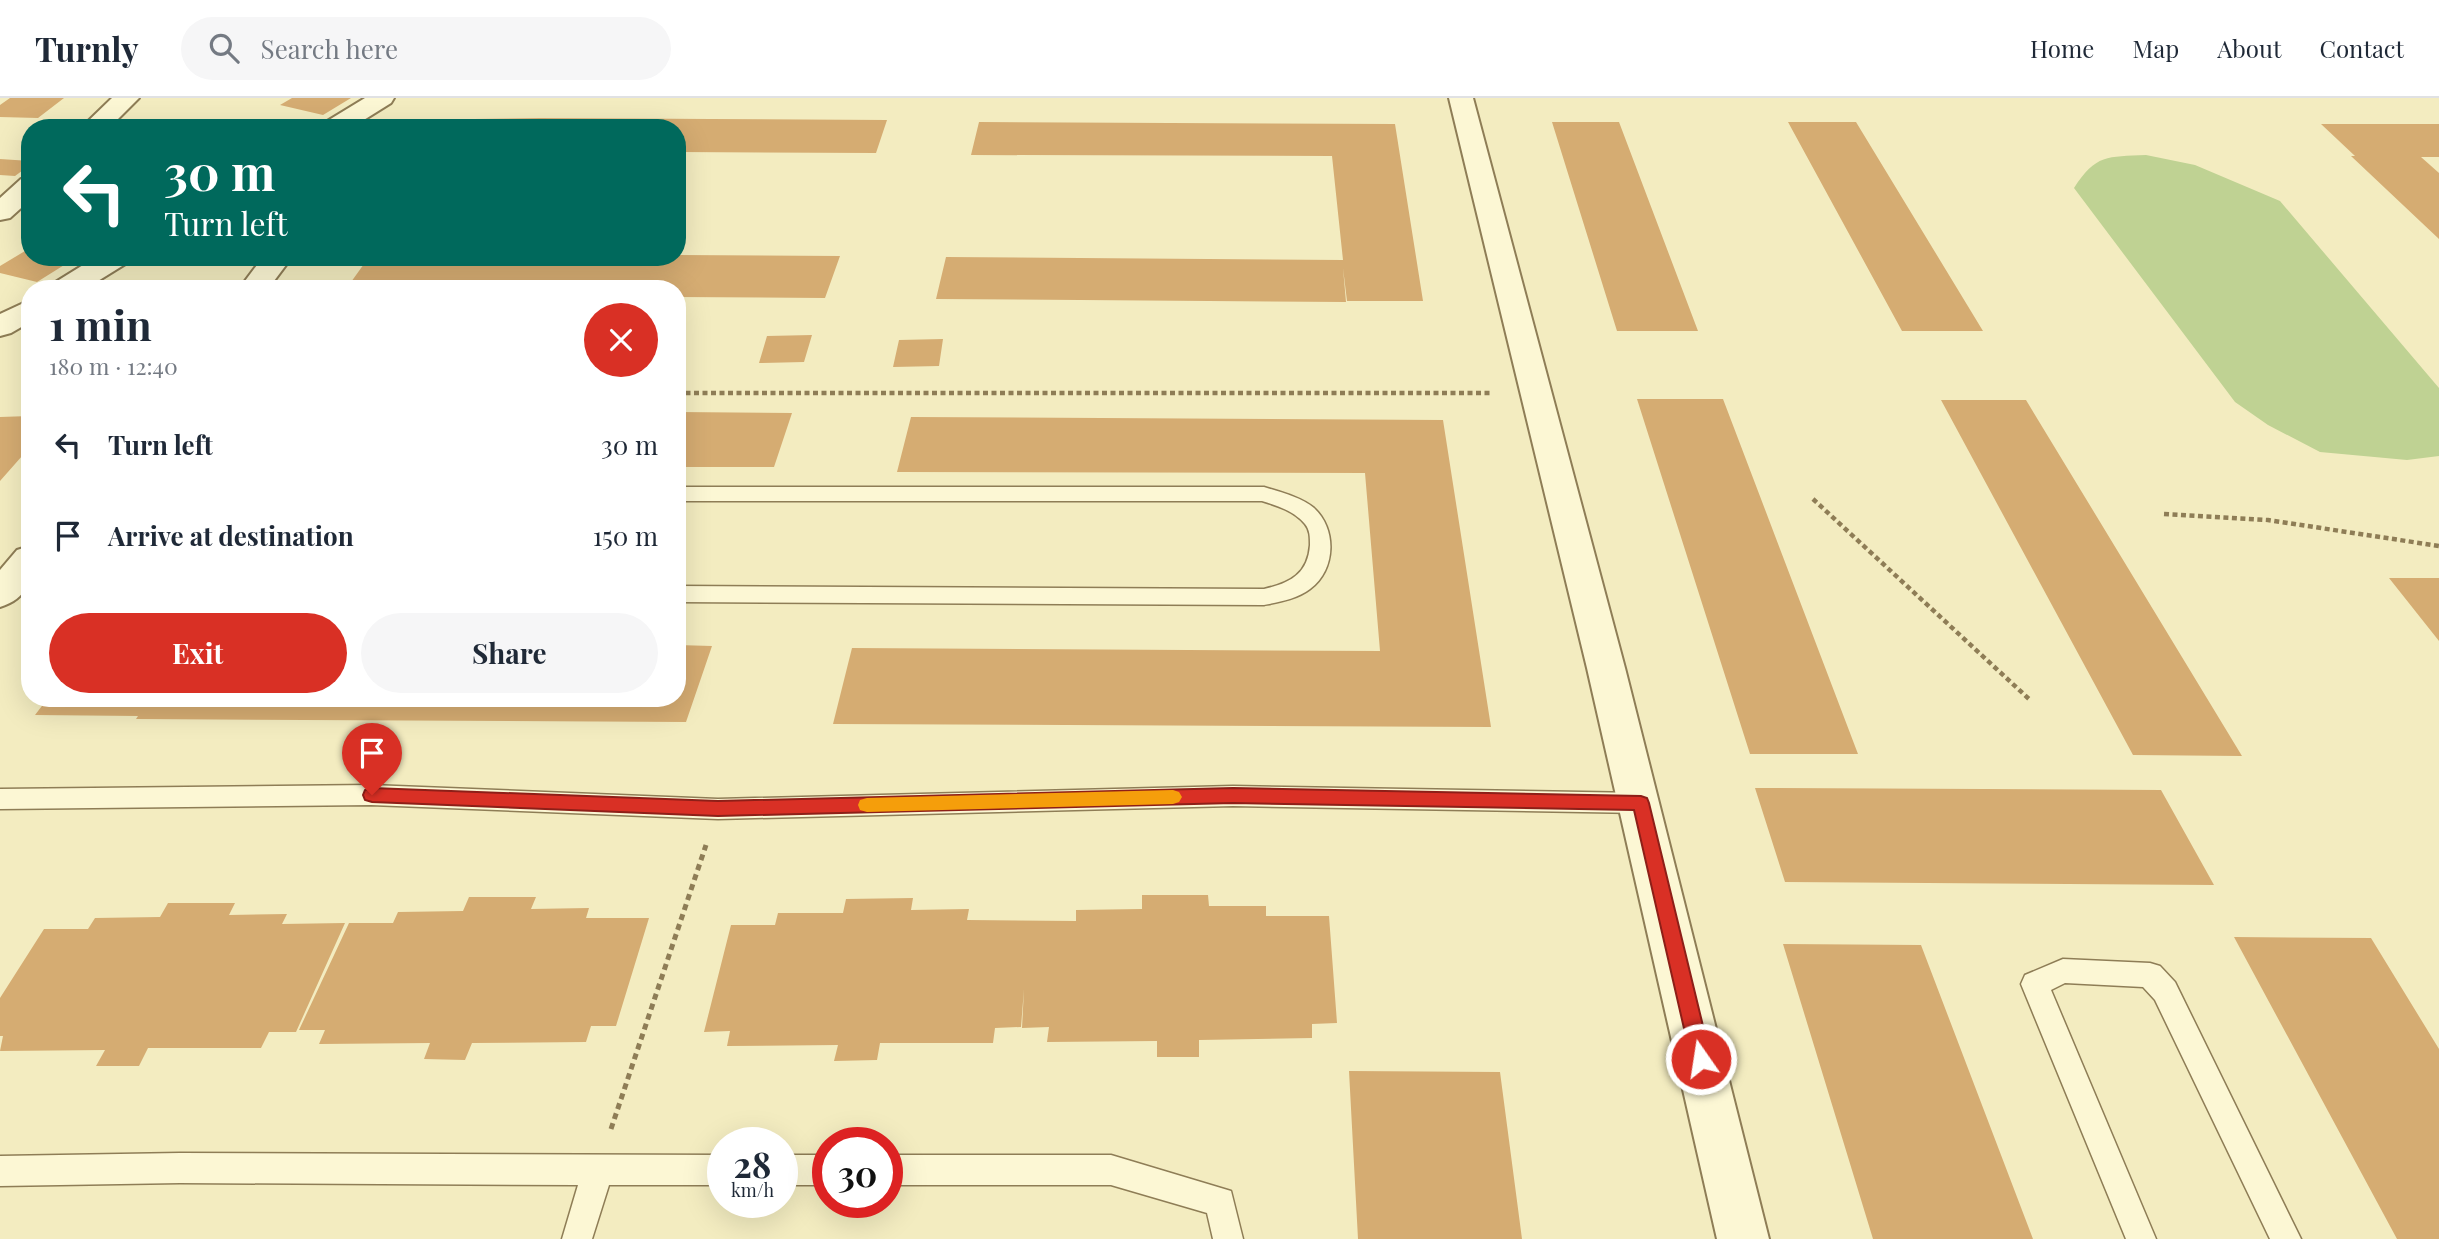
<!DOCTYPE html>
<meta charset="utf-8">
<style>
body{margin:0;font-family:"Playfair Display",serif;background:#f6f6f7;color:#1f2937;height:100vh;display:flex;flex-direction:column;font-size:26px;white-space:nowrap}
*{box-sizing:border-box;margin:0}
p{font-size:23px;color:#747a83}
.icon{flex:none;width:38px;height:38px;fill:none;stroke:currentColor;stroke-width:2;stroke-linecap:round;stroke-linejoin:round}
.map{position:relative;flex:1;overflow:hidden}
.sheet{position:absolute;left:21px;top:182px;width:665px;height:427px;display:flex;flex-direction:column;background:#fff;border-radius:28px;box-shadow:0 7px 28px #0002}
.sheet>*{flex:none}
.guide{position:absolute;left:21px;top:21px;width:665px;height:147px;border-radius:28px;box-shadow:0 7px 28px #0002;background:#00695c;color:#fff;overflow:hidden}
.speed{position:absolute;left:707px;top:1029px;display:flex;gap:14px;font-size:35px;font-weight:700;text-align:center}
.speed>*{display:grid;place-content:center;width:91px;height:91px;border-radius:50%;background:#fff;box-shadow:0 7px 28px #0002;line-height:1}
.speed small{font-size:18px;font-weight:400}
.speed .limit{border:10px solid #d22;background:#fff;color:#111}
.pin{position:absolute;display:grid;place-items:center;width:60px;height:60px;color:#fff;margin:-72px -30px;border-radius:50% 50% 50% 0;rotate:-45deg;box-shadow:0 0 7px #0007}
.pin .icon{rotate:45deg}
.me{position:absolute;width:77px;margin:-38px;rotate:347deg;stroke-linejoin:round;filter:drop-shadow(0 0 5px #0008)}
.turn{display:flex;align-items:center;gap:24px;height:147px;padding:0 28px;font-size:32px}
.turn .icon{width:91px;height:91px;stroke-width:2.5}
.turn b{display:block;font-size:49px;line-height:60px}
.round{display:grid;place-items:center;flex:none;width:74px;height:74px;border-radius:37px;background:#f6f6f7}
.overview{display:flex;align-items:center;justify-content:space-between;height:119px;padding:0 28px}
h1{font-size:42px;font-weight:700;line-height:52px}
.cta{display:flex;gap:14px;margin-top:auto;padding:14px 28px}
.cta a{flex:1;height:80px;border-radius:42px;background:#d93025;color:#fff;font-size:28px;font-weight:700;line-height:80px;text-align:center}
.cta a+a{background:#f6f6f7;color:#1f2937}
ul{padding:0;list-style:none}
li{display:flex;align-items:center;gap:21px;height:91px;padding:0 28px}
li div{flex:1}
li b{display:block;font-size:26px}
li em{font-style:normal}
header{display:flex;align-items:center;gap:42px;box-sizing:border-box;height:98px;padding:0 35px;background:#fff;border-bottom:2px solid #e0e1e3}
header strong{font-size:33px}
nav{display:flex;gap:38px;margin-inline-start:auto;font-size:24px}
.search{width:490px;height:63px;background:#f6f6f7;display:flex;align-items:center;gap:18px;box-sizing:border-box;padding:0 24px;border-radius:38px;color:#747a83;font-size:26px}
.map>svg:first-child{display:block}
.green{fill:#bfd293}
.building{fill:#d5ac72}
.lines{fill:none;stroke-linecap:round;stroke-linejoin:round}
.service-casing{stroke:#8e7d56;stroke-width:3}
.minor-casing{stroke:#8e7d56;stroke-width:4}
.path-far1{stroke:#8e7d56;stroke-width:4.5;stroke-dasharray:5 3.5;stroke-linecap:butt}
.path{stroke:#8e7d56;stroke-width:5;stroke-dasharray:6 4.5;stroke-linecap:butt}
.service{fill:#fcf7d4;fill-rule:evenodd}
.minor{fill:#fcf7d4;fill-rule:evenodd}
.route{fill:#d93025;stroke:#8d1f18;stroke-width:2}
.slow{fill:#f59e0b}
</style>
<header>
<strong>Turnly</strong>
<div class="search"><svg class="icon" aria-label="search" viewBox="0 0 24 24"><circle cx="10" cy="10" r="6"/><path d="M15 15l6 6"/></svg>Search here</div>
<nav><a>Home</a><a>Map</a><a>About</a><a>Contact</a></nav>
</header>
<div class="map">
<svg width="2439" height="1141" viewBox="0 0 2439 1141">
<rect width="100%" height="100%" fill="#f3ecc0"/>
<path class="green" d="M2146 57 2195 67 2280 103 2439 290V358L2407 362 2320 354 2268 327 2235 304 2074 90C2096 56 2107 59 2146 57Z"/>
<path class="building" d="M10 0H64L38 20 0 19V7Z
M292 0H351L323 17 280 7Z
M540 20 711 21 887 22 876 55 677 54V30H467L474 21Z
M979 24 1395 26 1423 203H1347L1343 170 1346 204 936 201 946 159 1343 162 1332 58 971 57Z
M1552 24H1619L1698 233H1617Z
M1788 24H1856L1983 233H1902Z
M2321 26H2439V59H2421L2439 75V141L2351 58H2355Z
M0 61 30 63V67L15 78 0 77Z
M30 150V159H77L37 184 0 175V168Z
M677 157 840 158 825 200 677 199V191H346L369 159H677Z
M812 237 804 264 759 265 767 238Z
M943 241 939 268 893 269 899 242Z
M1637 301H1723L1858 656H1750Z
M1941 302H2026L2242 658 2133 657Z
M677 314 792 315 774 369H677Z
M30 318V349L0 383V319Z
M911 319 1443 322 1491 629 833 626 852 550 1380 553 1365 375 897 374Z
M2389 480H2439V543Z
M677 547 712 548 686 624 136 621 138 618 35 617 48 600H677Z
M1755 690 2161 692 2214 787 1785 784Z
M1142 797H1208L1209 808H1266V818H1329L1337 925 1312 926V940L1199 942V959H1157V943L1047 944 1049 929 1022 930 1024 891 1021 929 995 930 993 945H880L877 962 834 963 838 947 727 948 730 933 704 934 731 827H775L778 815H843L846 801 913 800 911 812 969 811 967 822 1076 823V812L1142 811Z
M469 799H536L531 811 589 810 586 820H649L616 928H591L586 944 472 945 465 962 424 961 430 945 319 946 325 932H299L349 825H393L398 814 463 813Z
M168 805H235L229 817 287 816 282 826 345 825 296 934H269L261 950H148L139 968H96L105 952 0 953 3 938H0V900L44 831H88L95 820 160 819Z
M2234 839 2371 840 2439 951V1141H2397Z
M1783 846 1921 847 2033 1141H1873Z
M1349 973 1500 974 1522 1141H1358Z"/>
<g class="lines">
<g class="service-casing">
<path id="service" d="M677 389H1264C1280 394 1301 399 1314 410 1337 431 1336 472 1310 491 1297 501 1279 504 1264 507L677 504V488L1264 491C1290 485 1308 476 1310 447 1310 439 1310 432 1305 426 1294 413 1278 408 1262 403H677Z
M371 687 718 701 1233 688 1641 695 1650 698 1653 705 1650 712 1641 715 1233 708 718 721 371 707 0 711V691Z
M2063 861 2150 865 2160 868 2175 884 2301 1141H2270L2155 902 2143 889 2065 885 2051 892 2156 1141H2126L2021 886 2025 877Z
M180 1055 723 1057V1087H609L592 1141H562L578 1087 180 1085 0 1088V1058Z
M782 1057H828V1087H782Z
M887 1057H1111L1231 1093 1243 1141H1213L1207 1115 1111 1087H887Z"/>
</g>
<g class="minor-casing">
<path id="minor" d="M112 0H139L109 30H81Z
M365 0H394L391 5 351 30H320L324 25Z
M1449 0H1473L1625 570 1769 1141H1717L1587 570Z
M30 79V102L10 120 0 122V100L21 81Z
M96 159H131L127 165 85 191H50L54 185Z
M263 159H292L268 191H239Z
M30 202V224L11 235 0 238V216Z
M30 448C30 477 33 499 0 509V472L17 452Z"/>
</g>
<path class="path-far1" d="M677 295H1492
M1813 401 2029 601
M2164 416 2268 422 2439 448"/>
<path class="path" d="M611 1031 706 747"/>
<use href="#service" class="service"/>
<use href="#minor" class="minor"/>
</g>
<path class="route" d="M372 690 718 703 1233 690 1641 698 1647 700 1649 705 1711 961 1708 968 1701 971 1694 968 1691 961 1634 712 1233 705 718 718 372 704 365 702 363 697 365 692Z"/>
<path class="slow" d="M1173 692 1179 694 1182 699 1179 704 1173 706 867 714 860 712 858 707 860 702 867 700Z"/>
</svg>
<div class="speed"><div>28<small>km/h</small></div><div class="limit">30</div></div>
<div class="pin" style="left:372px;top:697px;background:#d93025"><svg class="icon" aria-label="arrive" viewBox="0 0 24 24"><path d="M6 21V4h12l-3 4 3 4H6"/></svg></div>
<svg class="me" style="left:1701px;top:961px" viewBox="-20 -20 40 40"><circle r="17" fill="#d93025" stroke="#fff" stroke-width="3"/><path d="M0-11L8 9 0 5-8 9z" fill="#fff"/></svg>
<div class="guide">
<div class="turn"><svg class="icon" aria-label="left" viewBox="0 0 24 24"><path d="M17 20v-9H6M10 6l-5 5 5 5"/></svg><div><b>30 m</b>Turn left</div></div>
</div>
<section class="sheet">
<div class="overview"><div><h1>1 min</h1><p>180 m · 12:40</p></div><a class="round" style="background:#d93025;color:#fff"><svg class="icon" aria-label="close" viewBox="0 0 24 24"><path d="M6 6l12 12M18 6L6 18"/></svg></a></div>
<ul>
<li><svg class="icon" aria-label="left" viewBox="0 0 24 24"><path d="M17 20v-9H6M10 6l-5 5 5 5"/></svg><div><b>Turn left</b></div><em>30 m</em></li>
<li><svg class="icon" aria-label="arrive" viewBox="0 0 24 24"><path d="M6 21V4h12l-3 4 3 4H6"/></svg><div><b>Arrive at destination</b></div><em>150 m</em></li>
</ul>
<div class="cta"><a>Exit</a><a>Share</a></div>
</section>
</div>
